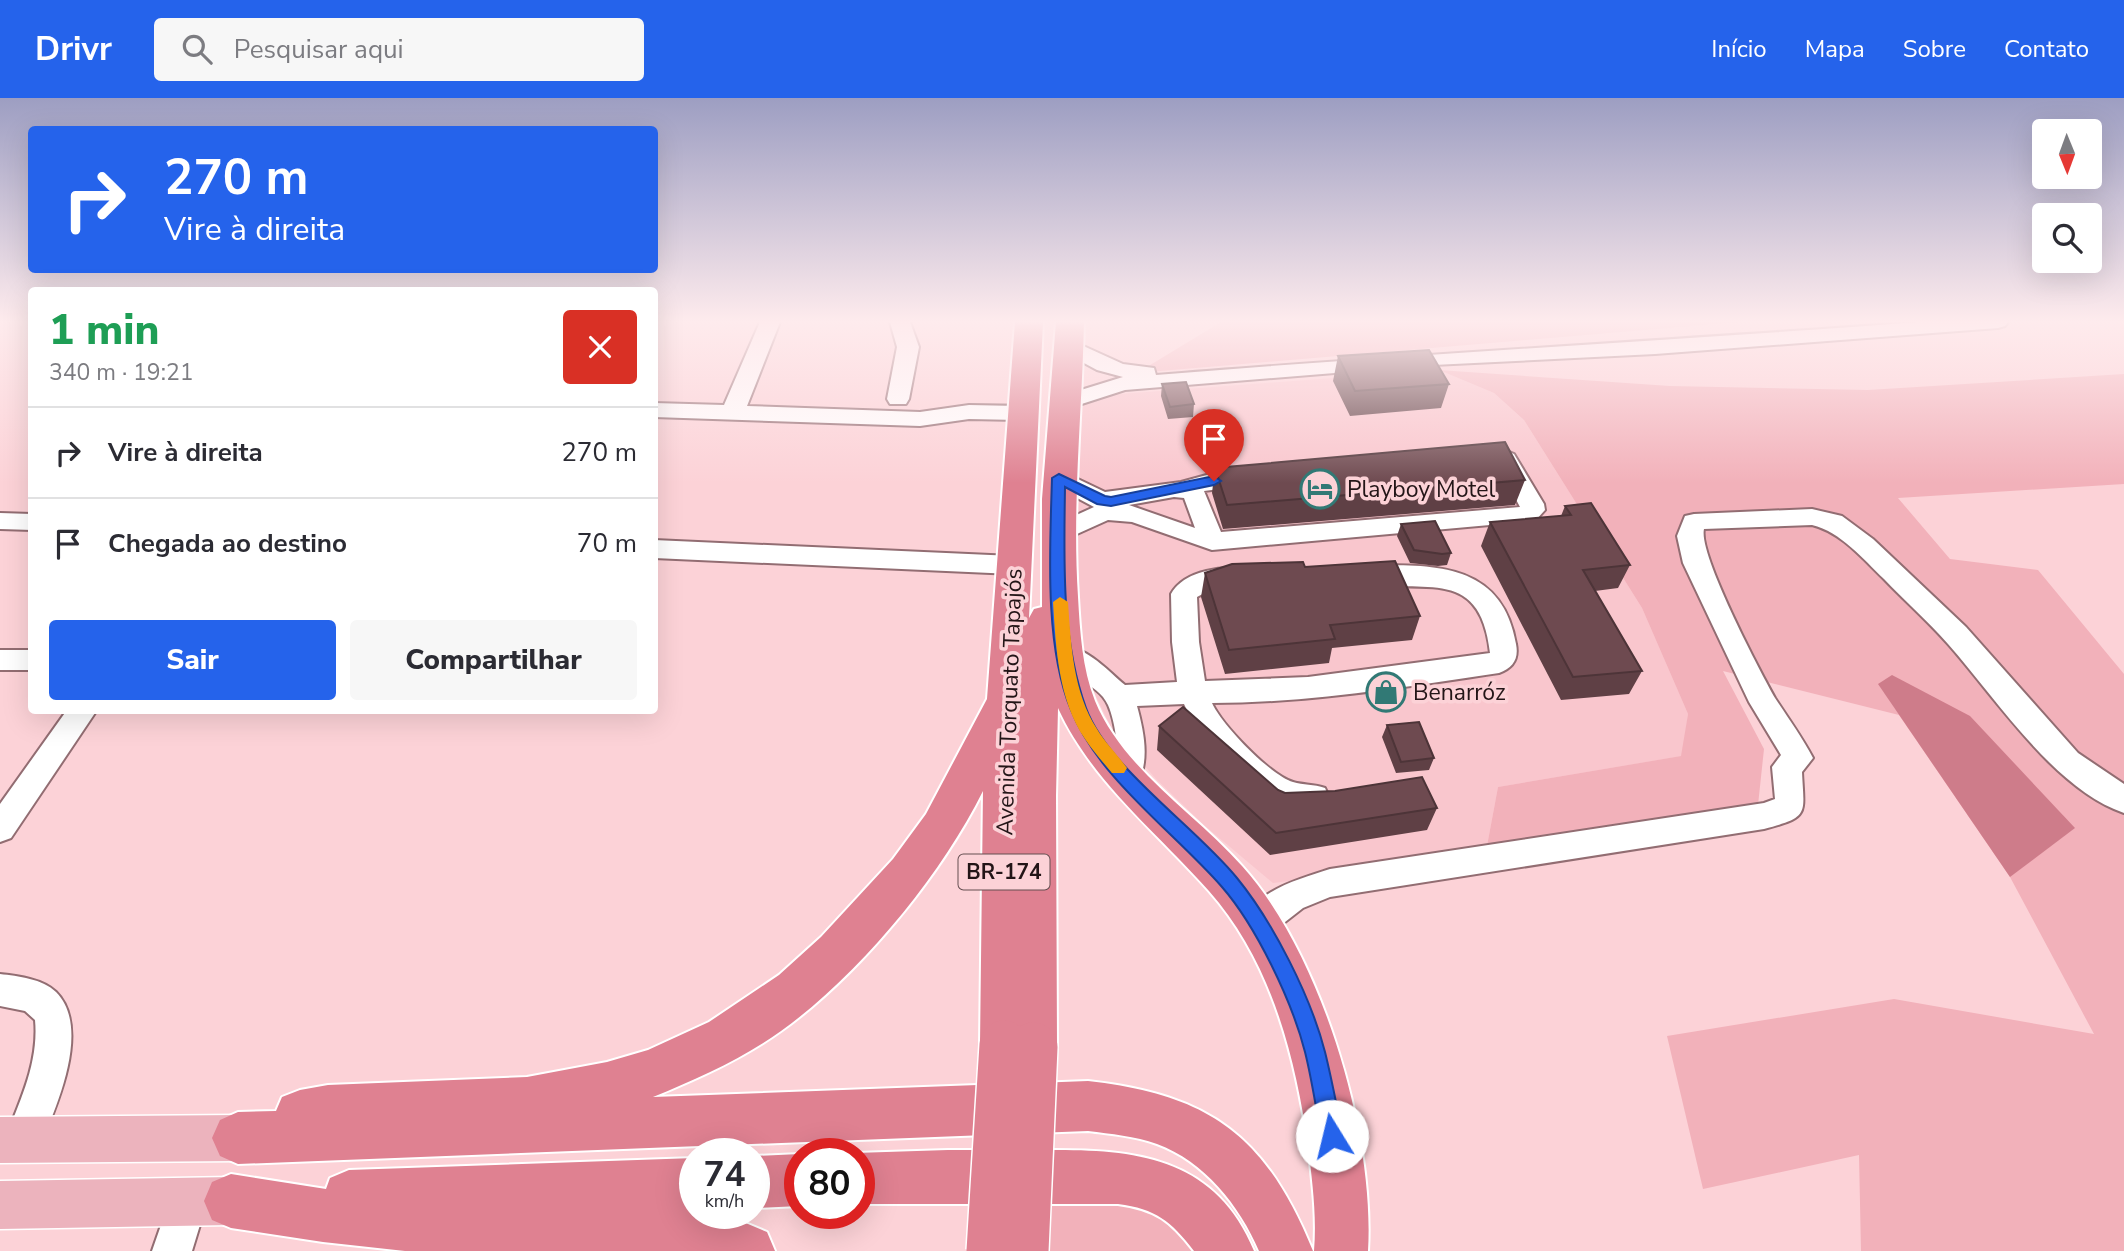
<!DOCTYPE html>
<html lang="pt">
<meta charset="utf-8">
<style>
body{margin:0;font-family:"Nunito Sans",sans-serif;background:#f7f7f7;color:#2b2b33;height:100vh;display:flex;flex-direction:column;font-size:26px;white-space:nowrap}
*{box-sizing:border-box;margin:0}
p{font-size:23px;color:#7c7c81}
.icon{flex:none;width:38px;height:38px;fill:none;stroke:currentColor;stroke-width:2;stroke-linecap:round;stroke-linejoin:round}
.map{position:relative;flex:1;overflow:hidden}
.panel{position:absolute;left:28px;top:189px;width:630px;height:427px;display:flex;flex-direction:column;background:#fff;border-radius:7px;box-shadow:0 7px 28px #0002}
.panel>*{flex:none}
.banner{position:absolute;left:28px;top:28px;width:630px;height:147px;border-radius:7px;box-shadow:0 7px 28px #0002;background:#2563eb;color:#fff;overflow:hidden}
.needle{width:46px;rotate:179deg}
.buttons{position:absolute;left:2032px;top:21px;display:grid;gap:14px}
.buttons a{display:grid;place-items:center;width:70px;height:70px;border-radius:7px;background:#fff;box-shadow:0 7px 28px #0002;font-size:35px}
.speed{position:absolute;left:679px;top:1040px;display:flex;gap:14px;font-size:35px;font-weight:700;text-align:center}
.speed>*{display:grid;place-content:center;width:91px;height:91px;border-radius:50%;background:#fff;box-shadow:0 7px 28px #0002;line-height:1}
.speed small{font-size:18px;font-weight:400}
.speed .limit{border:10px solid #d22;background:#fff;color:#111}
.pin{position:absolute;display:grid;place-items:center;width:60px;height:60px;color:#fff;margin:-72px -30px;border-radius:50% 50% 50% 0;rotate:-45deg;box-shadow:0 0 7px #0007}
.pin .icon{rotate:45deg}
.me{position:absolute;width:77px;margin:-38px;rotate:351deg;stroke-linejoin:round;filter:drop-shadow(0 0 5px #0008)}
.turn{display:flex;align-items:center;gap:24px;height:147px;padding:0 21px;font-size:32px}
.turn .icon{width:91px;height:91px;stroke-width:2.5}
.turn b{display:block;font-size:49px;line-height:60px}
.round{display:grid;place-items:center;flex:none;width:74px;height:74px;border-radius:7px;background:#f7f7f7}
.headline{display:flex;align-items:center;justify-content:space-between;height:119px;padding:0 21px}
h1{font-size:42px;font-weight:800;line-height:52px;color:#1e9e55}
.cta{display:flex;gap:14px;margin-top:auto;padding:14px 21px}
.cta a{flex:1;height:80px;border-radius:7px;background:#2563eb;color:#fff;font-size:28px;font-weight:800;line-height:80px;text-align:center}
.cta a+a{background:#f7f7f7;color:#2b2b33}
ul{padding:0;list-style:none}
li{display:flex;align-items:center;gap:21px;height:91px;padding:0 21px;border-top:2px solid #e1e1e2}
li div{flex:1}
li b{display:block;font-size:26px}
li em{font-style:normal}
header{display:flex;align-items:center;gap:42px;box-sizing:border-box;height:98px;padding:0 35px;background:#2563eb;color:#fff}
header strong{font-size:33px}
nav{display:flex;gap:38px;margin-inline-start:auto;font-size:24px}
.search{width:490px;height:63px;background:#f7f7f7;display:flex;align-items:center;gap:18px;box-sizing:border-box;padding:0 24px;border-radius:7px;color:#7c7c81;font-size:26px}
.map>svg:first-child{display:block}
.built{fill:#f9c6cd}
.green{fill:#f2b1ba}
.water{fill:#ce7c8a}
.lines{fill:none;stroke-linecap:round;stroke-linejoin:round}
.minor-casing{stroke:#926d72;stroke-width:4}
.major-casing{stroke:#fff;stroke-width:3}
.highway-casing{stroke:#fff;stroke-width:4}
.minor{fill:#fff;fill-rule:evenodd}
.major{fill:#ecb3bd;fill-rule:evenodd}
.highway{fill:#df8191;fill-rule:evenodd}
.highway-bridge-casing{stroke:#fff;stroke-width:52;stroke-linecap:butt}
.highway-bridge{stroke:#df8191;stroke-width:49}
.wall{fill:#5f4045}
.building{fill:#6e4a50;stroke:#4d3438;stroke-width:2}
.route{fill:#2563eb;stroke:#184099;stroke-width:2}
.slow{fill:#f59e0b}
.labels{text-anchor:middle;stroke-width:7;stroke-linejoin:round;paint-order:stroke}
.shield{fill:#fcd2d7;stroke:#644e51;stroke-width:2}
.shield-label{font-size:21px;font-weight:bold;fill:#231517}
.poi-label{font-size:23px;fill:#231517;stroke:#fcd2d7;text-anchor:start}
.street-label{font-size:23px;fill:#231517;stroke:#fcd2d7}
</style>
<header>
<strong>Drivr</strong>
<div class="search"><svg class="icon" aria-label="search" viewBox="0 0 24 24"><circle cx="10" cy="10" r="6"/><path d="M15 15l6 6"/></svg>Pesquisar aqui</div>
<nav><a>Início</a><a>Mapa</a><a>Sobre</a><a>Contato</a></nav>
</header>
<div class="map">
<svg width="2124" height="1153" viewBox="0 0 2124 1153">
<rect width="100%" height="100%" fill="#fcd2d7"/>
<path class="built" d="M1439 272 1494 295 1524 322 1642 510 1688 616 1682 658 1498 689 1485 759 1273 785 1205 728 1156 681 1111 629 1083 572 1070 515 1078 306 1107 297Z"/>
<path class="green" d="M1221 224H1739L1137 275Z
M1439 272 1670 288 1868 292 2124 276V386L1898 400 1950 461 2038 472 2124 576V1153H1861L1859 1057 1703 1091 1667 938 1894 901 2094 936 2010 779 1899 617 1723 573 1764 651 1758 707 1487 748 1498 689 1681 658 1688 616 1642 510 1524 322 1494 295Z
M1067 1092 1163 1113 1208 1153H1037L1042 1095Z"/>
<path class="water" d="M1892 577 1970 618 2075 730 2010 779 1878 586Z"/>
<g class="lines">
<g class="minor-casing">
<path id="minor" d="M760 224H780L747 308 920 314 969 307 1025 308 1033 310 1036 315 1033 320 1025 322 969 321 920 328 654 319V305L724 307Z
M890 224H910L919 249 909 301 906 306H890L887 301 897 249Z
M1919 224H2008L2005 228 1998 230 1655 256 1433 267 1125 292 1063 312 1055 310 1052 305 1055 300 1123 279 1097 272 1060 252 1057 247 1060 242 1068 241 1123 266 1154 270 1156 277C1410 256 1665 243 1919 224Z
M1502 351 1514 356 1544 406 1545 412 1535 423 1212 452 1132 424 1108 422 1057 445 1048 442 1044 436 1048 430 1094 409 1051 386 1047 380 1051 374 1059 372 1105 394 1181 384 1214 375 1250 372 1258 374 1262 380 1258 386 1204 393 1221 434 1520 409 1497 366 1490 359 1494 354ZM1174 399 1184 400 1195 430 1129 407Z
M1812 411 1842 418 1873 441 1966 529 2078 655 2124 686V715C2054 691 1996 600 1948 546 1928 523 1905 503 1884 481 1863 461 1841 434 1812 427L1704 431C1698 456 1760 573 1775 600 1788 620 1802 639 1813 660L1802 674C1804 717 1810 719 1764 731L1330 799 1303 810 1271 835 1259 839 1247 835 1242 824C1257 792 1299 781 1330 771L1764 705 1775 701 1772 669 1781 657 1749 604 1683 465 1677 438 1685 418 1694 416Z
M0 415 32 416V432L0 431Z
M654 442 1013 458 1022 461 1026 467 1022 473 1013 476 654 460Z
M1366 467C1434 467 1502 464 1516 546 1519 561 1513 570 1499 575 1404 589 1308 605 1212 605 1222 627 1270 677 1293 684 1303 687 1314 686 1325 690L1329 699 1325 708C1269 727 1203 651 1184 606L1137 608C1144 634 1150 662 1137 688L1126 691 1115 688C1107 672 1118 656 1116 639 1115 630 1112 616 1108 607 1098 584 1062 578 1050 557L1054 550C1080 541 1107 572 1125 587L1177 584 1172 544 1171 496C1184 472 1226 466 1250 473L1254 480 1250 487 1210 492 1197 499 1199 544 1205 583 1308 579 1490 555C1480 462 1417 500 1357 483L1353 476 1357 469Z
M0 552H32V572H0Z
M67 612H97L11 740 0 744V706Z
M0 876C18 878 43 881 56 894 93 931 54 1015 37 1054L24 1060 11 1054 5 1041C20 1003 39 964 35 922L25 913 0 908Z
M188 1085 202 1090 207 1104 192 1153H152L174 1090Z"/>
</g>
<g class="major-casing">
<path id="major" d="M238 1017 255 1023 261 1040 255 1057 238 1063 0 1065V1019Z
M231 1079 248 1086 255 1103 248 1120 231 1127 0 1131V1083Z"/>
</g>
<g class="highway-casing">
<path id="highway" d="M1015 224H1043L1029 520 1034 511 1042 509V401L1056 224H1084C1082 316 1072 406 1078 499 1080 534 1082 570 1095 603 1123 671 1195 715 1242 768 1321 855 1375 1036 1368 1153H1314C1317 1117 1312 1082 1308 1047 1295 957 1271 863 1209 793 1156 733 1093 685 1058 610L1056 698 1057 949 1050 966 1033 973 1016 966 1004 971 987 964 980 947 983 693C940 779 859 877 781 933 742 961 697 981 653 999L1088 983C1212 997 1266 1039 1313 1153H1259C1240 1108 1204 1063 1157 1046 1135 1038 1111 1036 1088 1033L238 1066 220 1058 212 1040 220 1022 238 1014 276 1013 282 999 300 992 328 987 527 979 607 964 648 952 709 924 779 877 821 839 893 761 926 716 987 601Z
M948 1052C980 1052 1012 1052 1044 1052 1134 1051 1215 1058 1254 1153H1194C1171 1123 1156 1111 1118 1106H859V1055H855Z
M800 1056V1108L754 1110V1058Z
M695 1060V1112L691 1113 748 1126 767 1134 775 1153H405L323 1144 231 1130 212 1122 204 1103 212 1084 231 1076 326 1091 330 1080 349 1072Z"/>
</g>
<use href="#minor" class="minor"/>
<use href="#major" class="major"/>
<use href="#highway" class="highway"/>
<g class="highway-bridge-casing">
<path id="highway-bridge" d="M991 1153 1004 947
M1024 1153 1033 949"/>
</g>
<use href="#highway-bridge" class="highway-bridge"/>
</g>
<path class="wall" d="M1338 258 1449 286 1441 310 1350 318 1333 283Z
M1162 286 1194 306 1193 319 1168 321 1161 298Z
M1215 370 1525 382 1515 407 1223 431 1212 395Z
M1565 408 1630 467 1618 490 1595 493 1642 573 1629 596 1561 602 1481 448 1490 424 1561 418Z
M1401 426 1451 455 1447 467 1438 468 1410 465 1397 438Z
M1305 469 1420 518 1412 542 1332 550 1329 565 1225 576 1201 499 1205 475Z
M1387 627 1434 660 1429 672 1396 675 1382 639Z
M1159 628 1285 695 1437 710 1427 732 1270 757 1157 652Z"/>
<path class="building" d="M1429 252 1449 286 1355 293 1338 258Z
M1186 284 1194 306 1170 309 1162 286Z
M1505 344 1525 382 1227 407 1215 370Z
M1591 405 1630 467 1583 472 1642 573 1573 579 1490 424 1571 417 1565 408Z
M1435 423 1451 455 1442 456 1414 452 1401 426Z
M1395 463 1420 518 1330 527 1335 541 1229 552 1205 475 1232 466 1303 464 1305 469Z
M1183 609 1278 692 1285 695 1335 693 1422 679 1437 710 1276 735 1159 628Z
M1419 624 1434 660 1401 664 1387 627Z"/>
<linearGradient id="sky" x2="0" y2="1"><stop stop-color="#9d9ec2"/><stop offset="0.58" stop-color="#feebed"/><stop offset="1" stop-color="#feebed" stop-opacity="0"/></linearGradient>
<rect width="2124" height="385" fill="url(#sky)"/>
<path class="route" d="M1059 376 1105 398 1111 399 1214 378 1221 383 1214 387 1111 408 1097 406 1065 389C1064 461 1061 542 1086 610 1108 670 1196 729 1237 780 1273 824 1311 899 1325 954 1332 982 1337 1010 1343 1038L1340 1045 1332 1048 1325 1045 1321 1038C1316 1010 1312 982 1305 954 1292 903 1256 828 1222 789 1174 734 1098 680 1071 612 1044 547 1050 450 1052 380Z"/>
<path class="slow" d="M1060 499 1068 504C1071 547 1073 594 1097 631 1104 643 1115 654 1124 666L1127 670 1124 675H1112C1103 664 1093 653 1085 641 1058 601 1056 550 1053 504Z"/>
<defs>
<g id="hotel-ring" transform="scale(2.0125)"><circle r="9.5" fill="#fcd2d7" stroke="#317975" stroke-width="1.5"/><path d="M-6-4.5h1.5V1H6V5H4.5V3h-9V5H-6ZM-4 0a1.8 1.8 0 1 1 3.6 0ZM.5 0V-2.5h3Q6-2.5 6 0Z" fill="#317975"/></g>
<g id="shop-ring" transform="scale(2.0125)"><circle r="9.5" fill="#fcd2d7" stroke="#317975" stroke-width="1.5"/><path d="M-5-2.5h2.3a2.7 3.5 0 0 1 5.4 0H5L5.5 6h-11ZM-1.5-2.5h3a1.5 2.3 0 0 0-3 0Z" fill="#317975"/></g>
</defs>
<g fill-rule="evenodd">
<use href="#hotel-ring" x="1320" y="391"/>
<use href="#shop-ring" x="1386" y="594"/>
</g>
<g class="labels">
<rect class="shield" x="958.5" y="756.5" width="91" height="35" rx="5"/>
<g class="shield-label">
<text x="1004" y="781">BR-174</text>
</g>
<g class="poi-label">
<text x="1347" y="399">Playboy Motel</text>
<text x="1413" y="602">Benarróz</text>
</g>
<g class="street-label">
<text transform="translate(1009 604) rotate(-88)" y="8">Avenida Torquato Tapajós</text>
</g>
</g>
</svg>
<div class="buttons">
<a><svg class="needle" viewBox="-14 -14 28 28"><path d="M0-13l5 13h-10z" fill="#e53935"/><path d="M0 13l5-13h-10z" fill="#7c7c81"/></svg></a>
<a><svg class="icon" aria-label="search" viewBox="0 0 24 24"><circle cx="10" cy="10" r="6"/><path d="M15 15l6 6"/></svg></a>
</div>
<div class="speed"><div>74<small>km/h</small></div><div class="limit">80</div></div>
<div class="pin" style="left:1214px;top:383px;background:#d93025"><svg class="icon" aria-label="arrive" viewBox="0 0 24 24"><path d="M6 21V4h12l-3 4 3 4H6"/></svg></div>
<svg class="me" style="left:1332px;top:1038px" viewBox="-20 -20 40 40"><circle r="19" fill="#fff"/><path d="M0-13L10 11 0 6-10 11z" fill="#2563eb"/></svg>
<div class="banner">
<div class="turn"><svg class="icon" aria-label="right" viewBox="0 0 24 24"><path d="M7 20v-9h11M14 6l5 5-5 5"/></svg><div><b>270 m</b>Vire à direita</div></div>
</div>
<section class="panel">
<div class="headline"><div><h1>1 min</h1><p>340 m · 19:21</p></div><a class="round" style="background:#d93025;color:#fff"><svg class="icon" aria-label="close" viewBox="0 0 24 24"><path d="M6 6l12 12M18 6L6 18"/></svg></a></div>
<ul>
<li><svg class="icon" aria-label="right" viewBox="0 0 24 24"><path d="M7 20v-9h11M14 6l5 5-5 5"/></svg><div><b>Vire à direita</b></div><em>270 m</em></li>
<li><svg class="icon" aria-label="arrive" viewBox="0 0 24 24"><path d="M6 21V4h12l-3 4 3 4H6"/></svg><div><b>Chegada ao destino</b></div><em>70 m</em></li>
</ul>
<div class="cta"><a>Sair</a><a>Compartilhar</a></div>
</section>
</div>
